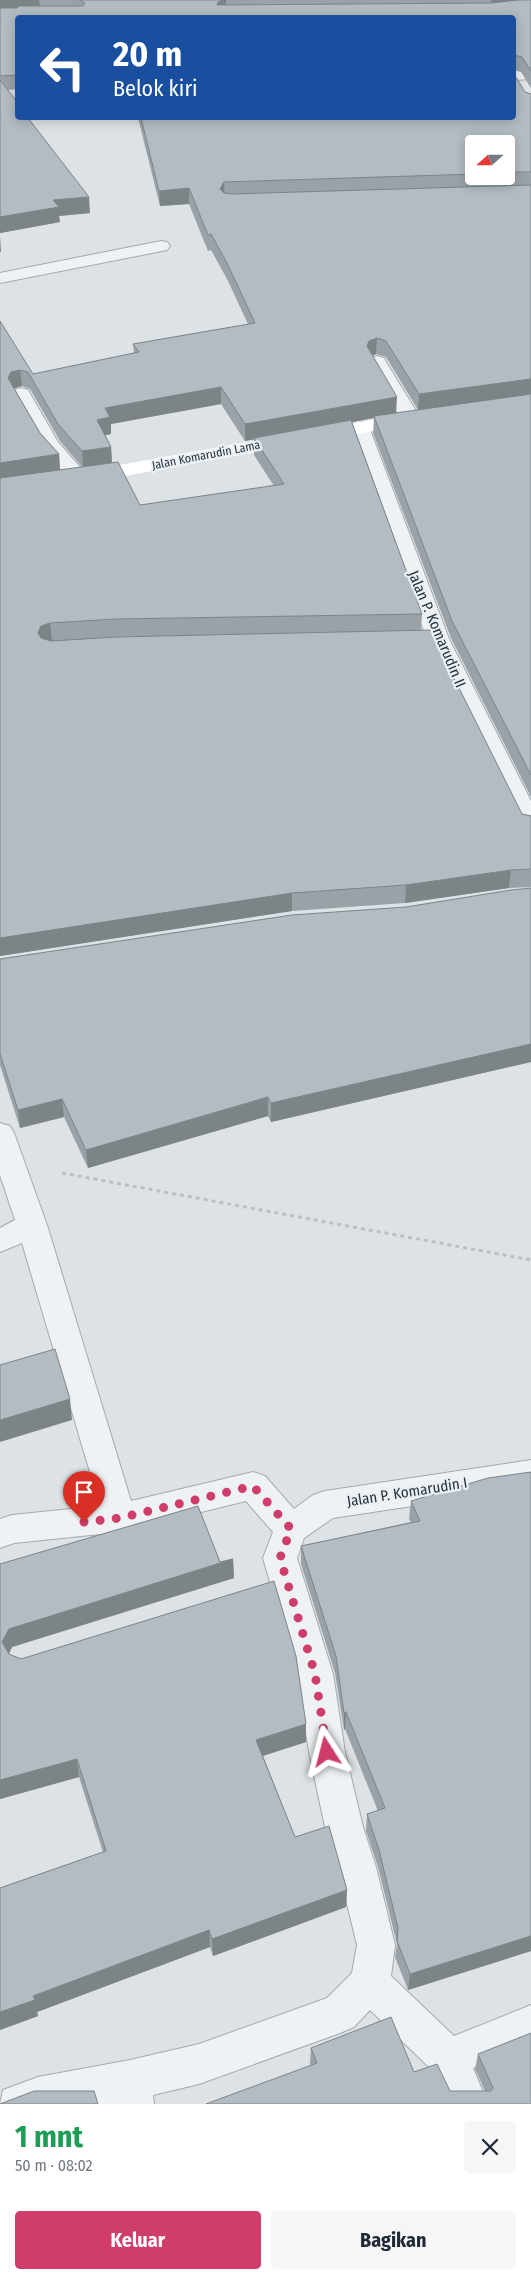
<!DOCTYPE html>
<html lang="id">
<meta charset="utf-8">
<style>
body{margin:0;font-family:"Fira Sans Condensed",sans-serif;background:#f6f6f7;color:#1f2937;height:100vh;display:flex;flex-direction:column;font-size:19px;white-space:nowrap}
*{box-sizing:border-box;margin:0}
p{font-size:16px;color:#747a83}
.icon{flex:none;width:28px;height:28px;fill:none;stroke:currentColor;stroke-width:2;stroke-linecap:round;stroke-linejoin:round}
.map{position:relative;height:2104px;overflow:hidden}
.details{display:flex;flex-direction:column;background:#fff;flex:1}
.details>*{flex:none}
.guide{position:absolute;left:15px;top:15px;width:501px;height:105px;border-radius:5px;box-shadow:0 2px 12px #0003;background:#1a4fa0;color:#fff;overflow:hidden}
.needle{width:32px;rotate:249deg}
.fabs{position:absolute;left:465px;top:135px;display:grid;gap:10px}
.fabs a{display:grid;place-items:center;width:50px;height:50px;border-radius:5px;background:#fff;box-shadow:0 2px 12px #0003;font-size:25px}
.pin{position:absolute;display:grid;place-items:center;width:42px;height:42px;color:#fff;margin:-51px -21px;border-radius:50% 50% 50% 0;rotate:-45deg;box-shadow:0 0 5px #0007}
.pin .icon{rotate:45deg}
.me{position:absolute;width:55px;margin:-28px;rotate:351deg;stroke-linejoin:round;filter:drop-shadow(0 0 4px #0008)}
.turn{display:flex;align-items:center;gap:18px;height:105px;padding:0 15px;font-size:22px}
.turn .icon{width:65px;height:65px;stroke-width:2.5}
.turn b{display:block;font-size:35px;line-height:42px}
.round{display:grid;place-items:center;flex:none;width:52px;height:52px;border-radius:5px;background:#f6f6f7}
.headline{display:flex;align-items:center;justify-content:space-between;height:85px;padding:0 15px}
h1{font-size:30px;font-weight:700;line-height:38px;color:#1e9e55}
.button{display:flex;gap:10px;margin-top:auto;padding:10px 15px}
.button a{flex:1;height:58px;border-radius:5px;background:#cf3e6b;color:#fff;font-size:20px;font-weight:700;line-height:58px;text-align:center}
.button a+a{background:#f6f6f7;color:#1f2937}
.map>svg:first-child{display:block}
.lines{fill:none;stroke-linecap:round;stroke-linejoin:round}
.lane-casing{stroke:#a2aab0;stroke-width:2}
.street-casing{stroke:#a2aab0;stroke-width:2}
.path{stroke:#bbc0c5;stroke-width:3;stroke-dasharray:4 4;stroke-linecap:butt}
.lane{fill:#eff2f5;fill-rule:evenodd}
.street{fill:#eff2f5;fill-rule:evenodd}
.secondary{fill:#fff;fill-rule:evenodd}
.wall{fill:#9aa2a8;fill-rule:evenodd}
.shaded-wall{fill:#7d8488}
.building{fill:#b3bcc3;stroke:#7d8488}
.route{stroke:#cf3e6b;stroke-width:9;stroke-dasharray:0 16.2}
.labels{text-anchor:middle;stroke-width:4.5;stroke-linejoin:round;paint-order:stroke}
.far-street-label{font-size:12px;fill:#26323d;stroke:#ebf0f4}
.street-label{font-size:15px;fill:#26323d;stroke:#ebf0f4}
</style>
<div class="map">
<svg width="531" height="2104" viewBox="0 0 531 2104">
<rect width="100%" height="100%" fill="#dce2e6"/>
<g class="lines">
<g class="lane-casing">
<path id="lane" d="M161 241 167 242 170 246 167 250 0 283V273Z
M377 356 384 358 386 362 421 419 418 423 411 425 404 423 401 419 368 362 370 358Z
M21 388 28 390 58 442 86 474 89 478 86 482 79 484 72 482 43 449 11 394 14 390Z"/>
</g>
<g class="street-casing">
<path id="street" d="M531 69V79L514 80V70Z
M359 421 366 423 369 427 449 639 531 801V833L522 831 519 825 427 639 349 427 352 423Z
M0 1123 10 1126 14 1133 47 1225 131 1501 253 1472 265 1476 294 1509 313 1495 325 1491 531 1460V1488L333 1518 304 1538 297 1558 333 1674 345 1752 363 1827 376 1867 395 1945 391 1976 454 2036 531 2005V2045L473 2068 488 2104H448L434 2072 370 2010 354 2027 340 2033 199 2084 153 2095 154 2104H0L3 2090 38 2077 130 2060 199 2044 327 1998 352 1973 357 1945 338 1867 325 1827 309 1752 297 1674 263 1558 273 1532 246 1501 120 1532 14 1543 0 1548V1519L12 1515 100 1506 22 1243 0 1252V1228L15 1220 0 1175Z"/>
</g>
<path class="path" d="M62 1173 531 1260"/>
<use href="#lane" class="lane"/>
<use href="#street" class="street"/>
<path class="secondary" d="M410 413 417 415 420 419 417 423 86 483 79 481 76 477 79 473 86 471Z"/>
</g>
<path class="wall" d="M0 0H531V88L521 72 514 70 18 18V89L7 90 90 213 59 216 60 222 0 233Z
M525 92 531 94V797L451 638 373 433 374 418 352 422 422 614 421 630 522 814 531 816V887L509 888 405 903 292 911 0 956V321L33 374 134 353 133 344 248 324 227 279 211 250 208 251 189 204 160 206 138 118H514ZM474 144H506V176H474ZM376 354 386 357 418 410 396 413 372 356ZM22 386 30 389 60 441 82 467 60 470 59 454 40 433 14 388ZM221 404 245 441 254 439V455L274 486 140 505 112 463 111 447 105 435 111 434V424Z
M531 888V1062L271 1122 268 1116 88 1168 64 1117 20 1128 0 1065V959L406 907Z
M531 1472V1951L408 1990 395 1957 397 1944 378 1867 366 1831 367 1814 378 1811 345 1729 344 1730 335 1673 301 1564V1546L411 1522 409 1519 411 1501Z
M233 1559 234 1578 12 1647 9 1654 21 1659 306 1742 263 1756 295 1837 347 1890 346 1907 213 1956 210 1947 37 2012 38 2016 0 2030V1888L103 1852 79 1777 0 1799V1564L220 1562Z
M311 2048 414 2072 450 2091H485L475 2069 478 2054 531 2104H206L311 2066 310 2063Z"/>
<path class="shaded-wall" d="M0 0H39L40 7 0 12Z
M222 0H226V12L217 5 218 2Z
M491 0H531L491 5Z
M224 182 225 197 220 189Z
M189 188V204L160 206 159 191Z
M89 197 90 213 59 216 60 222 0 233V217L53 200Z
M0 236 1 252H0Z
M377 338 376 354 368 357 367 346 369 341Z
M20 370 22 386 12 389 8 378 11 372Z
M531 379V396L418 411 419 394Z
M221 387V404L111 424V434L98 437 97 420 105 408Z
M397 397 396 414 374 416V418L245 441V424Z
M111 447 112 464 83 468 82 451Z
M59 454 60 471 0 480V463Z
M50 623 52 641 42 644 38 633 41 626Z
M511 870 509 888 405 903 406 885Z
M292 893V911L0 956V938Z
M531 1044V1062L271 1122V1103Z
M268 1097V1116L88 1168 86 1150Z
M62 1099 64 1117 20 1128 18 1110Z
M70 1399 72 1420 0 1442V1420Z
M233 1559 234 1578 12 1647 5 1661 2 1642 9 1629Z
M346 1712 345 1729 344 1730V1713Z
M306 1724V1742L256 1758V1740Z
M77 1759 79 1777 0 1799V1780Z
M347 1890 346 1907 213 1956 212 1939Z
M209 1930 210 1947 37 2012 38 2016 0 2030V2012L33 1996Z
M531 1936V1951L408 1990 410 1974Z"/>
<path class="building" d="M79 0H222L218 2 217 5 492 3 518 0H531V71L522 57 514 55V62V18H18V75L0 76V8H17L19 6H83L85 3Z
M514 74 525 92 531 94V172H506V144H474V174L224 182 220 189 224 193 231 194 531 185V379L419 394 386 341 377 338 369 341 367 346 397 397 245 424 221 387 105 408 110 417 97 420 111 447 82 451 58 424 28 372 20 370 11 372 8 378 40 433 59 454 0 463V321L33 374 139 352 133 344 255 323 227 263 211 234 208 235 189 188 159 191 141 118H514Z
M0 80 18 103V118H28L89 197 53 200 59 207 0 217Z
M531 394V775L452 621 374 416Z
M351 420 422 614 116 619 50 623 41 626 38 633 41 638 51 641 116 637 430 630 522 814 531 816V869L511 870 406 885 292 893 0 938V478L118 462 140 505 284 484 254 438Z
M531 888V1044L271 1103 268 1097 86 1150 62 1099 18 1110 0 1054V959L292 915 406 907 511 890Z
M55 1349 70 1399 0 1420V1365Z
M531 1472V1936L410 1974 397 1941 398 1928 379 1850 367 1814 385 1808 346 1712 344 1713 336 1656 301 1546 420 1521 411 1501 488 1478Z
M198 1506 220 1562 233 1559 9 1629 2 1642 9 1654 21 1659 274 1581 296 1656 306 1724 256 1740 295 1837 329 1826 347 1890 212 1939 209 1930 33 1996 35 2000 0 2012V1888L106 1851 77 1759 0 1780V1564Z
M391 2017 414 2072 437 2064 450 2091H491L493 2088 478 2054 531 2033V2104H206L317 2063 311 2048Z
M34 2091H94L98 2104H0Z"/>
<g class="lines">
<path class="route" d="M84 1522 120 1518 253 1486 291 1529 280 1558 315 1674 327 1752"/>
</g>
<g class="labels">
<g class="far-street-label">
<text transform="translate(206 455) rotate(-11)" y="4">Jalan Komarudin Lama</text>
</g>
<g class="street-label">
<text transform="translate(437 629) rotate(67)" y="5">Jalan P. Komarudin II</text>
<text transform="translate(407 1492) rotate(-9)" y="5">Jalan P. Komarudin I</text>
</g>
</g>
</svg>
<div class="fabs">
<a><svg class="needle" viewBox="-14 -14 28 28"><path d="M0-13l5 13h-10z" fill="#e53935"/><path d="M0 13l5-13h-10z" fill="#747a83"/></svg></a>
</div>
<div class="pin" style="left:84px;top:1522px;background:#d93025"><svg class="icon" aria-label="arrive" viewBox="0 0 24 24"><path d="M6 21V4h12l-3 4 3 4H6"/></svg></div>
<svg class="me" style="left:327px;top:1752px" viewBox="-20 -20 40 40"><path d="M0-17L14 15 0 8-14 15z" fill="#cf3e6b" stroke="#fff" stroke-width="4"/></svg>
<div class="guide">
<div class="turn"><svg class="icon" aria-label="left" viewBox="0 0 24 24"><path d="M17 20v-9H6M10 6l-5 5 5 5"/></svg><div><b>20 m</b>Belok kiri</div></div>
</div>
</div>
<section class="details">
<div class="headline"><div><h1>1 mnt</h1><p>50 m · 08:02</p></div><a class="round"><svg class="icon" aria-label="close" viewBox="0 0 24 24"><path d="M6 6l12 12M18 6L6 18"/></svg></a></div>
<div class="button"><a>Keluar</a><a>Bagikan</a></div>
</section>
